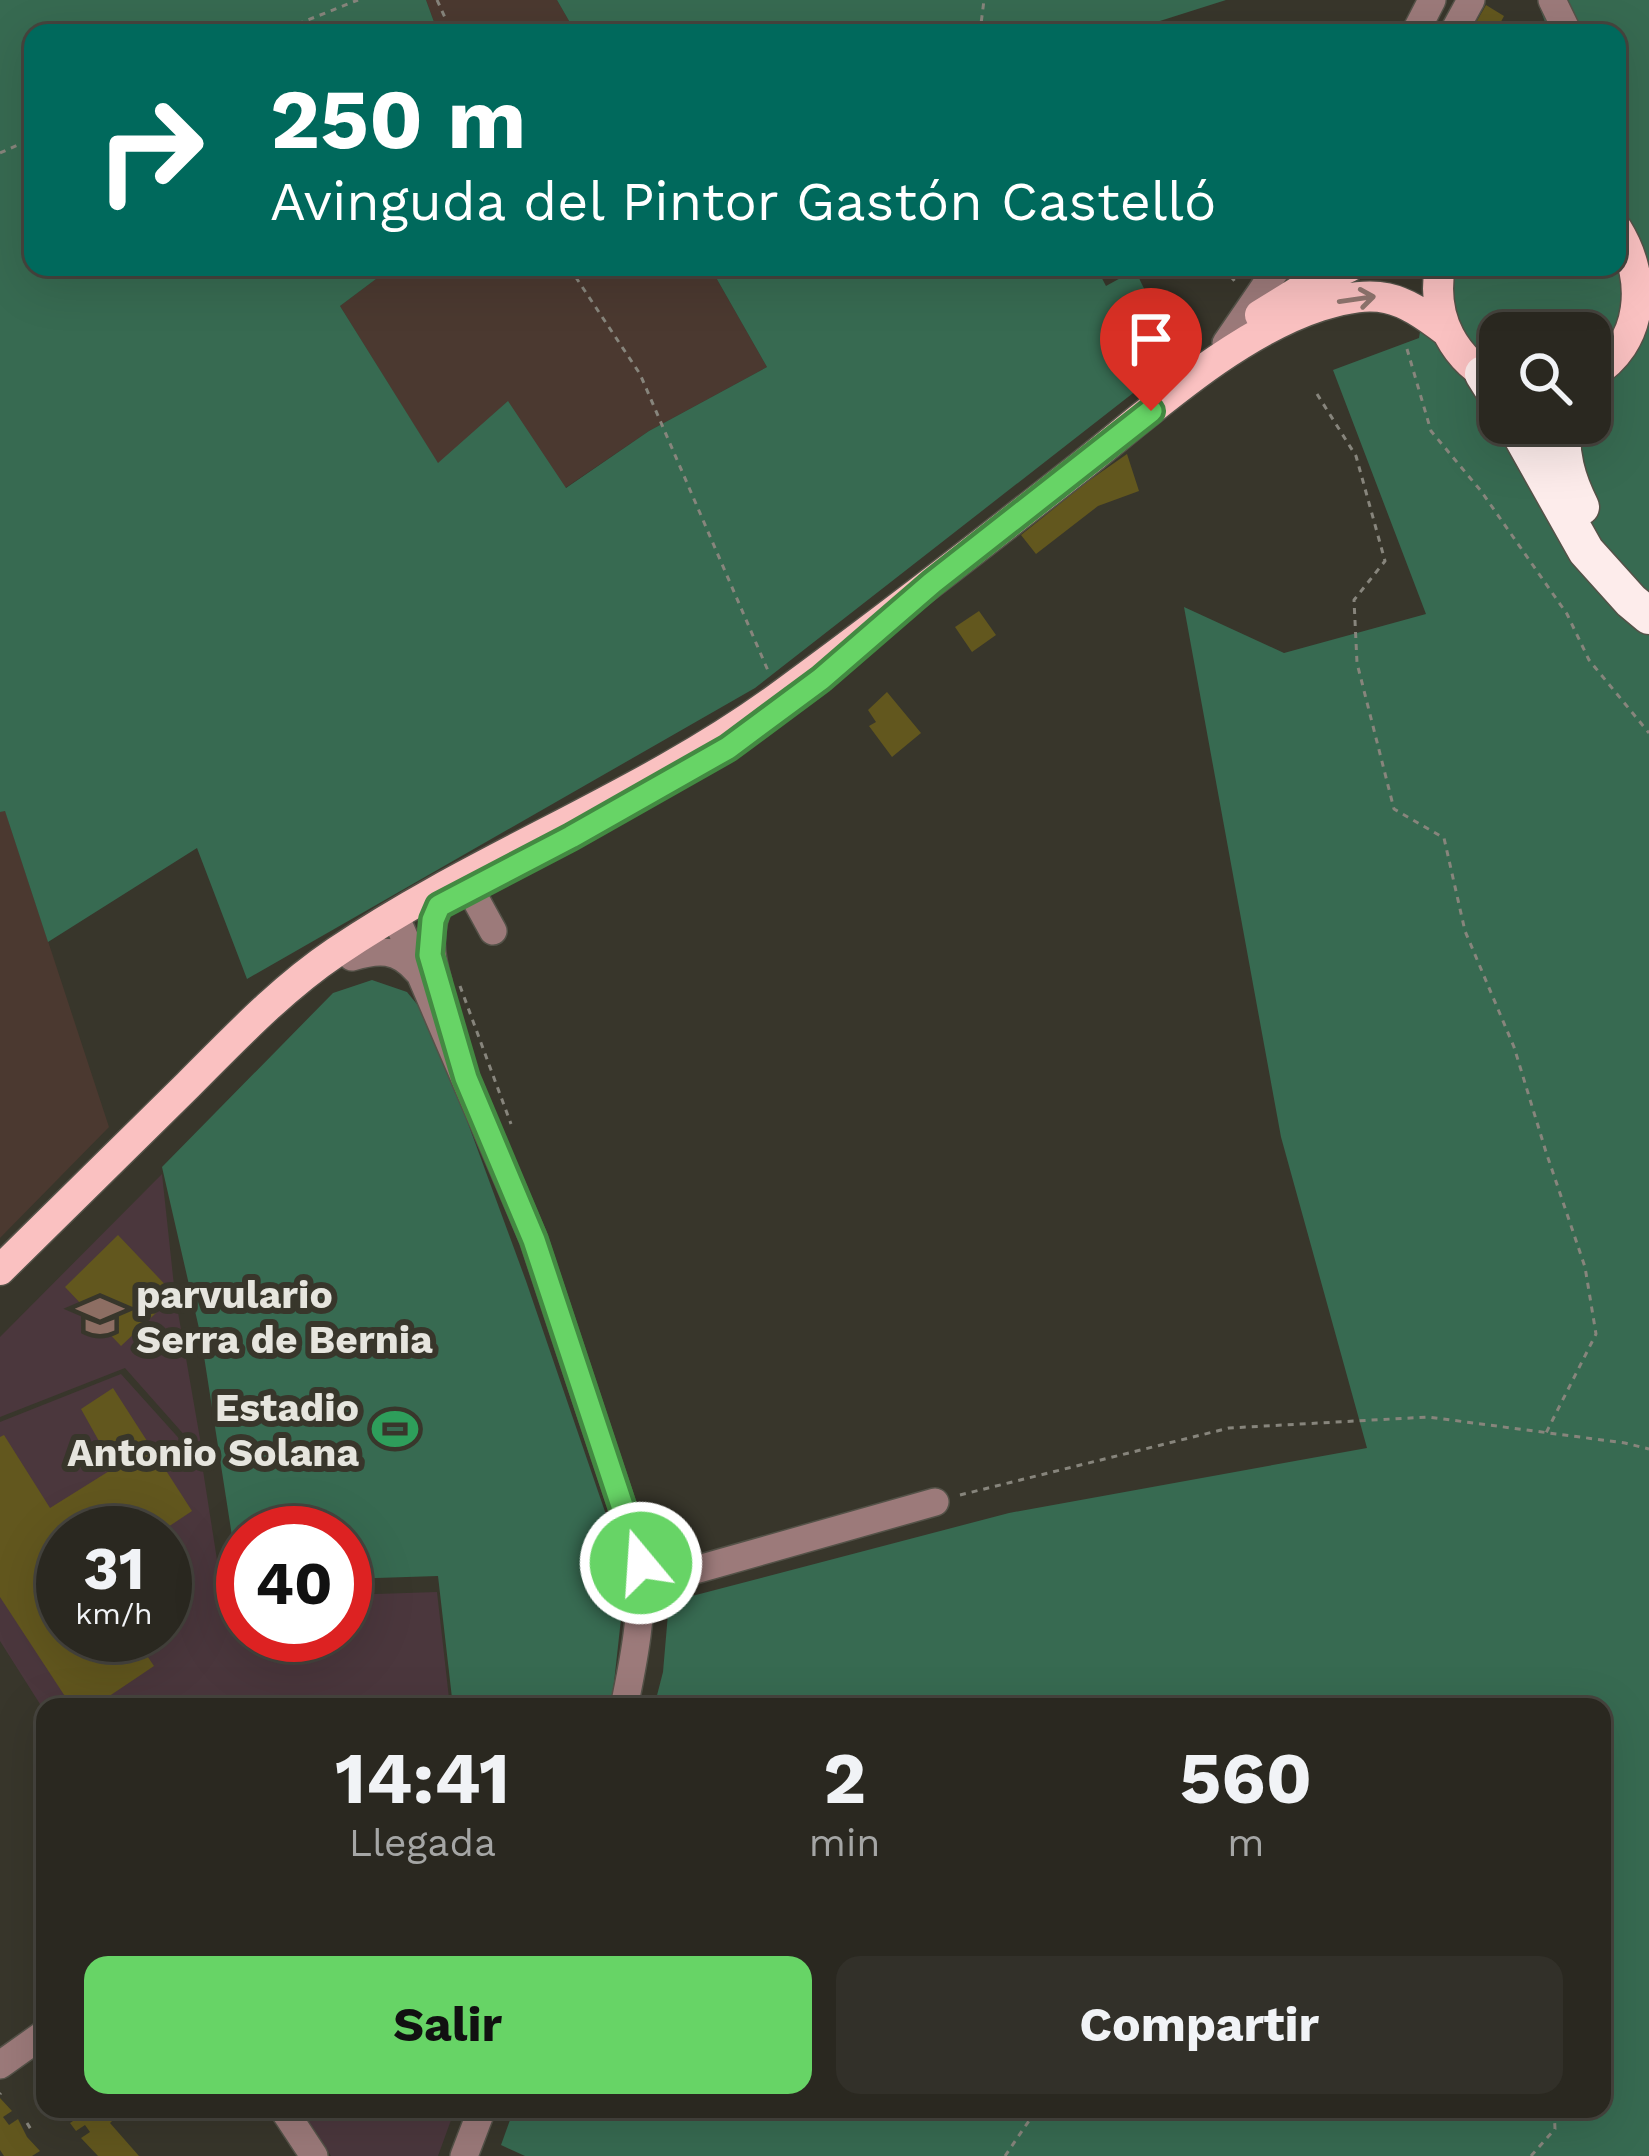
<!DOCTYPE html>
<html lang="es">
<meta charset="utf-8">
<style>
body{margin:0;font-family:"Work Sans",sans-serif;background:#323029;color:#f1f3f6;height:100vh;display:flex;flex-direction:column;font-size:45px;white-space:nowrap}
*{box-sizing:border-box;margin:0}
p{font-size:39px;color:#a5a6a5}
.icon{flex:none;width:66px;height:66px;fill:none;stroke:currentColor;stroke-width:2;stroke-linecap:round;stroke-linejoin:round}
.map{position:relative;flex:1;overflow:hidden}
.drawer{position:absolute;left:36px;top:1698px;width:1575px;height:420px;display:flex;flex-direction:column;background:#2a2820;border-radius:24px;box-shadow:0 12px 48px #0002,0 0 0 3px #46443e}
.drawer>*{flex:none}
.banner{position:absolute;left:24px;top:24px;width:1602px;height:252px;border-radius:24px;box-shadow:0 12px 48px #0002,0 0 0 3px #46443e;background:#00695c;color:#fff;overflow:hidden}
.tools{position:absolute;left:1479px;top:312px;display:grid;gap:24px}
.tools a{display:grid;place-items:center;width:132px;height:132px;border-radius:24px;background:#2a2820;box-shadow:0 12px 48px #0002,0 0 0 3px #46443e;font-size:60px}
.speed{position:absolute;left:36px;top:1506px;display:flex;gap:24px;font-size:60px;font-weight:700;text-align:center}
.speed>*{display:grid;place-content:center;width:156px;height:156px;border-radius:50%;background:#2a2820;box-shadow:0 12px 48px #0002,0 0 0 3px #46443e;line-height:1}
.speed small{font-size:30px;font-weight:400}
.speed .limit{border:18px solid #d22;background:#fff;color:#111}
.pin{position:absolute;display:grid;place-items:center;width:102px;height:102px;color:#fff;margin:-123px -51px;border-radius:50% 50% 50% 0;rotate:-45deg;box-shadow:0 0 12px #0007}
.pin .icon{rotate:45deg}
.me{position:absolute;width:132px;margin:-66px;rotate:342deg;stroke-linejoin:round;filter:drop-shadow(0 0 9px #0008)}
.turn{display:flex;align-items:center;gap:42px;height:252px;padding:0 48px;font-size:54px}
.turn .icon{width:156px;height:156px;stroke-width:2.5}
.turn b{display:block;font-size:84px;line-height:102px}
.eta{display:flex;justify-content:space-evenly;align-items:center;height:204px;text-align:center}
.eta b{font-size:72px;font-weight:700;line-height:84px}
.button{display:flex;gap:24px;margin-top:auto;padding:24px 48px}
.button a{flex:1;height:138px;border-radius:24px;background:#67d466;color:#111;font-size:48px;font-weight:700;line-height:138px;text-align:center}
.button a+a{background:#323029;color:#f1f3f6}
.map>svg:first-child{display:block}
.industrial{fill:#4b3930}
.education{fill:#4b373d;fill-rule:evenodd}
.green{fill:#376a51;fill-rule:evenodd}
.building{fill:#62571e}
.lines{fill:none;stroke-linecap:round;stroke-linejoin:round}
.minor-casing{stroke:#545248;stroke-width:30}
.major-casing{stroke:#545248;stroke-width:33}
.highway-casing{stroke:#545248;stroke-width:39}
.path{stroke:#87857c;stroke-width:3;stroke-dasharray:6 6;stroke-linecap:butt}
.minor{stroke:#9c7a7a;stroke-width:27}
.major{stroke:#fac1c1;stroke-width:30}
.highway{stroke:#fdeceb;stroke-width:36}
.oneway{stroke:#8f756e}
.route-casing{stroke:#438a42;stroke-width:30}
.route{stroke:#67d466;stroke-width:21}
.labels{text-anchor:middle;stroke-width:12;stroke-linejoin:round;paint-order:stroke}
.poi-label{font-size:39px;font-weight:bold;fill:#e6e5de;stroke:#38362b;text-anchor:start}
</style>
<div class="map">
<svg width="1649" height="2156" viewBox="0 0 1649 2156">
<rect width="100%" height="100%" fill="#38362b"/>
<path class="industrial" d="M426 0H557L576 33H438Z
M392 267H710L767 367 649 431 565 488 438 464 340 306Z
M5 810 109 1127 0 1238V812Z"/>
<path class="education" d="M162 1174 175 1295 203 1456 125 1368 0 1417V1337Z
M121 1374 202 1464 223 1598 243 1599V1635H345V1595L437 1592 450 1707H45V1712L0 1641V1422ZM63 1533H165V1635H63Z
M301 2109H455L438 2156H331Z"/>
<path class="green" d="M0 0H426L438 33H33V267H392L340 306 438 463 508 401 566 488 649 431 767 367 710 267H1096L1106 286 1135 270 1178 358 755 688 247 979 197 848 48 942 5 811 0 812Z
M557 0H1226L1122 33H576Z
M1537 0H1649V2156H525L501 2145 514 2109H1602V1707H654L663 1672 669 1602 1009 1513 1367 1448 1281 1137 1184 607 1284 653 1426 614 1333 370 1419 338 1430 267H1617V33H1549ZM1500 333H1590V423H1500Z
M372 980 407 992 430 1020 526 1281 626 1573 612 1701 452 1698 438 1576 345 1579V1533H243V1581H239L201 1337 162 1167 333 993Z"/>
<path class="building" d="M1486 5 1504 16 1495 33H1470Z
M1127 454 1139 491 1098 506 1036 554 1021 535 1087 482Z
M979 611 996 635 972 652 955 627Z
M887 692 921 733 892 757 869 726 876 722 868 710Z
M118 1235 175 1295 121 1346 65 1287Z
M113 1388 192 1511 159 1533H63V1635H133L154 1666 93 1707H72L0 1597V1437L4 1435 50 1508 114 1468 81 1409Z
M0 2098 12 2111 3 2117 9 2125 18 2119 27 2137 40 2151 32 2156H4L0 2150Z
M62 2109H105L113 2120 110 2123 139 2156H98L81 2138 90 2132 85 2125 76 2131 70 2123 73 2121Z"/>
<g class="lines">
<g class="minor-casing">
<path id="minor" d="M1552 0 1568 33
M1415 33 1432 0
M1453 33 1471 0
M1226 343 1278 267
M470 889 493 931
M400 927 533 1238 641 1563C643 1611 634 1660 624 1707
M352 957C378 949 398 948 417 971
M438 982C430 954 428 933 438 906
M642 1585 935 1502
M0 2065 45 2033
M283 2109 314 2156
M464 2156 482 2109"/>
</g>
<g class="major-casing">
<path id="major" d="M1440 267C1431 318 1454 361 1500 383
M1260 315 1307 286 1349 267
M1590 376C1645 343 1648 279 1617 229
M0 1270C63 1208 125 1147 188 1085 234 1039 281 989 336 952 479 855 645 796 784 693 884 620 982 544 1080 467 1151 411 1234 334 1320 306 1378 288 1399 295 1446 331"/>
</g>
<g class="highway-casing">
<path id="highway" d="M1483 374 1500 401
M1514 423 1586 551 1631 601 1649 616
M1563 423C1560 454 1567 479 1581 507"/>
</g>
<path class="path" d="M437 0 452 33
M275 33 358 0
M983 33 981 24 984 0
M0 153 33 138
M569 267 640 374 769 673
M1223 267 1237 284
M1407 349 1431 431 1481 491 1567 614 1589 660 1649 733
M1317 394 1356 456 1385 561 1354 600 1357 663 1394 809 1444 838 1465 931 1514 1047 1546 1152 1585 1267 1596 1334 1546 1433
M460 986 511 1124
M960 1495 1229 1428 1428 1417 1625 1443 1649 1449
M0 2094 1 2093
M27 2123 32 2131
M1005 2156 1037 2109
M1531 2156 1555 2129 1554 2109"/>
<use href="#minor" class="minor"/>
<use href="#major" class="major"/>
<use href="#highway" class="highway"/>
</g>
<defs><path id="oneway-shaft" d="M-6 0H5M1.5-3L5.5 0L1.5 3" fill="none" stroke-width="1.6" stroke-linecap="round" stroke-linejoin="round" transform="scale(3)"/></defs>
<use class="oneway" href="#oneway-shaft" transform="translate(1357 299) rotate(-8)"/>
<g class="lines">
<g class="route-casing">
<path id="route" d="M641 1563 534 1240 466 1078 430 955 433 920 439 906 571 837 728 748 821 679 932 583 1151 411"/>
</g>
<use href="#route" class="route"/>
</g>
<defs>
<g id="school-bare" transform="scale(3.6)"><path d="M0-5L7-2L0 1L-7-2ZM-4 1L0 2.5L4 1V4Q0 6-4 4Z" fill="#8d6e63" stroke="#38362b" stroke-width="2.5" paint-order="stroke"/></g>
<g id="stadium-bare" transform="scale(3.6)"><path d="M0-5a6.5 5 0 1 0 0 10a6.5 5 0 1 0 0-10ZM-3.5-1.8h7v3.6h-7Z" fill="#2e9e5b" stroke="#38362b" stroke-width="2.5" paint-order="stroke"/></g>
</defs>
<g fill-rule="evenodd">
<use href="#school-bare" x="100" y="1316"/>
<use href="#stadium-bare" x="395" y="1429"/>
</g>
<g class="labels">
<g class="poi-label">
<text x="136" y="1308">parvulario<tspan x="136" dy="45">Serra de Bernia</tspan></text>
<text x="359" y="1421" text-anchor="end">Estadio<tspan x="359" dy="45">Antonio Solana</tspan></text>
</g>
</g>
</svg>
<div class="tools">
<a><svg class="icon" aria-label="search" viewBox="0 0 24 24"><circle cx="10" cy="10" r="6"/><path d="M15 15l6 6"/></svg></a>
</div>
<div class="speed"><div>31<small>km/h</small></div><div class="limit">40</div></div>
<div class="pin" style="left:1151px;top:411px;background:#d93025"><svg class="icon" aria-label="arrive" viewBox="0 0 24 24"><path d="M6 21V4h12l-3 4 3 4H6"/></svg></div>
<svg class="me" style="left:641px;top:1563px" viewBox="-20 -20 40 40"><circle r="17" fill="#67d466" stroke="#fff" stroke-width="3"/><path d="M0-11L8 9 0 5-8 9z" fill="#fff"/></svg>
<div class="banner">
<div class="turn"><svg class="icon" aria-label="right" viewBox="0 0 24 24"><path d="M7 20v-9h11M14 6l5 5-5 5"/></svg><div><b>250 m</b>Avinguda del Pintor Gastón Castelló</div></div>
</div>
<section class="drawer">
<div class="eta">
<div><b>14:41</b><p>Llegada</p></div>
<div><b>2</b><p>min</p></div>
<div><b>560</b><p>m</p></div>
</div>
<div class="button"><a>Salir</a><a>Compartir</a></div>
</section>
</div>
